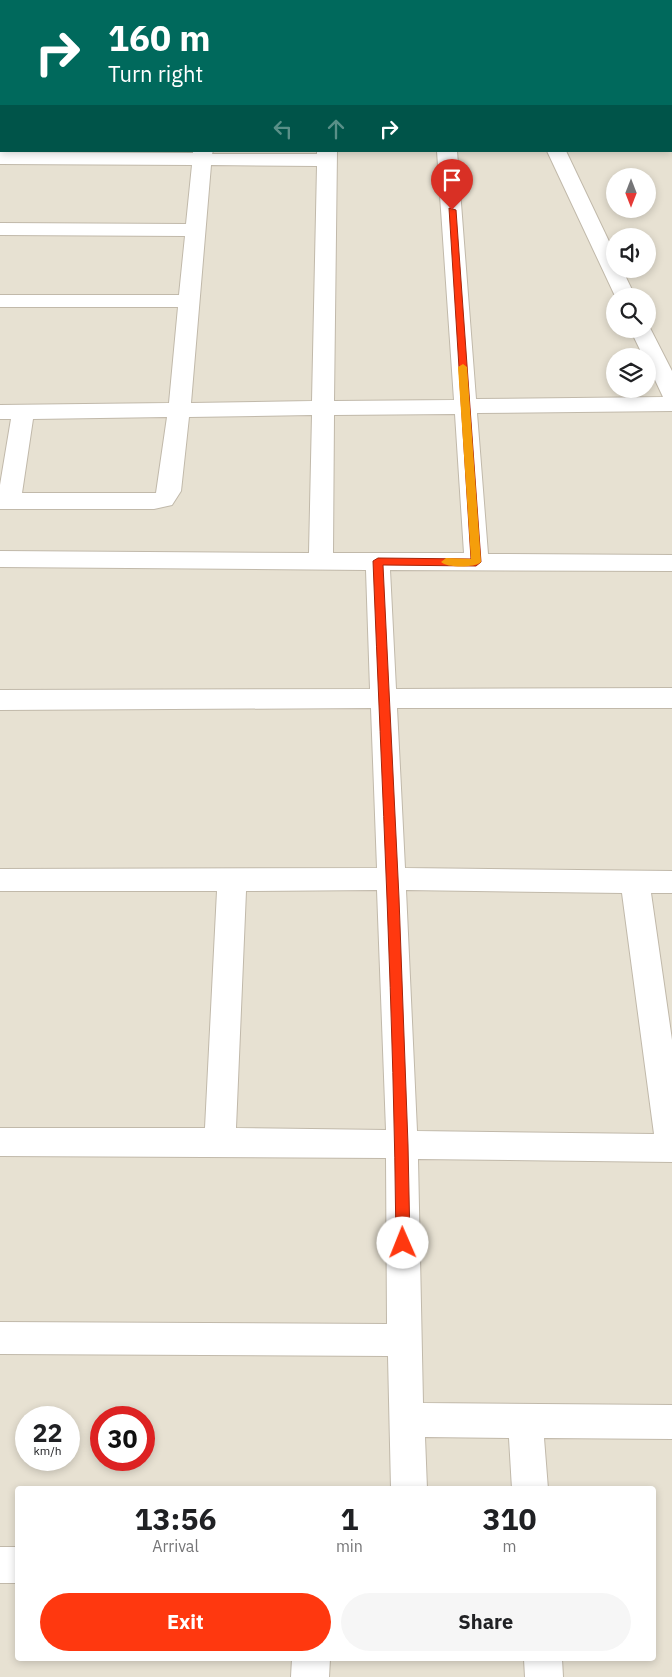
<!DOCTYPE html>
<style>
body{margin:0;font-family:"IBM Plex Sans",sans-serif;background:#f6f6f6;color:#202124;height:100vh;display:flex;flex-direction:column;font-size:19px;white-space:nowrap}
*{box-sizing:border-box;margin:0}
p{font-size:16px;color:#757577}
.icon{flex:none;width:28px;height:28px;fill:none;stroke:currentColor;stroke-width:2;stroke-linecap:round;stroke-linejoin:round}
.map{position:relative;flex:1;overflow:hidden}
.panel{position:absolute;left:15px;top:1486px;width:641px;height:175px;display:flex;flex-direction:column;background:#fff;border-radius:5px;box-shadow:0 2px 8px #0003}
.panel>*{flex:none}
.guide{position:absolute;left:0px;top:0px;width:672px;height:152px;box-shadow:0 2px 8px #0003;background:#00695c;color:#fff;overflow:hidden}
.needle{width:32px;rotate:180deg}
.buttons{position:absolute;left:606px;top:168px;display:grid;gap:10px}
.buttons a{display:grid;place-items:center;width:50px;height:50px;border-radius:50%;background:#fff;box-shadow:0 2px 8px #0003;font-size:25px}
.speed{position:absolute;left:15px;top:1406px;display:flex;gap:10px;font-size:25px;font-weight:700;text-align:center}
.speed>*{display:grid;place-content:center;width:65px;height:65px;border-radius:50%;background:#fff;box-shadow:0 2px 8px #0003;line-height:1}
.speed small{font-size:12px;font-weight:400}
.speed .limit{border:8px solid #d22;background:#fff;color:#111}
.pin{position:absolute;display:grid;place-items:center;width:42px;height:42px;color:#fff;margin:-51px -21px;border-radius:50% 50% 50% 0;rotate:-45deg;box-shadow:0 0 5px #0007}
.pin .icon{rotate:45deg}
.me{position:absolute;width:55px;margin:-28px;rotate:359deg;stroke-linejoin:round;filter:drop-shadow(0 0 4px #0008)}
.turn{display:flex;align-items:center;gap:18px;height:105px;padding:0 25px;font-size:22px}
.turn .icon{width:65px;height:65px;stroke-width:2.5}
.turn b{display:block;font-size:35px;line-height:42px}
.lanes{display:flex;align-items:center;height:48px;padding:0 25px;background:#0003;justify-content:center;gap:25px;direction:ltr}
.lanes .off{opacity:.35}
.eta{display:flex;justify-content:space-evenly;align-items:center;height:85px;text-align:center}
.eta b{font-size:30px;font-weight:700;line-height:35px}
.action{display:flex;gap:10px;margin-top:auto;padding:10px 25px}
.action a{flex:1;height:58px;border-radius:30px;background:#ff380f;color:#fff;font-size:20px;font-weight:700;line-height:58px;text-align:center}
.action a+a{background:#f6f6f6;color:#202124}
.map>svg:first-child{display:block}
.residential{fill:#e7e1d2;fill-rule:evenodd}
.lines{fill:none;stroke-linecap:round;stroke-linejoin:round}
.street-casing{stroke:#c1b9aa;stroke-width:2}
.street{fill:#fff;fill-rule:evenodd}
.route{fill:#ff380f;stroke:#a6240a}
.slow{fill:#f59e0b}
</style>
<div class="map">
<svg width="672" height="1677" viewBox="0 0 672 1677">
<rect width="100%" height="100%" fill="#f3efe4"/>
<path class="residential" d="M0 0H672V1677H0ZM1 1H671V151H1ZM615 176H648V209H615ZM615 236H648V269H615ZM615 296H648V329H615ZM615 356H648V389H615ZM26 1418H69V1460H26ZM101 1418H144V1460H101ZM18 1489H654V1659H18Z"/>
<g class="lines">
<g class="street-casing">
<path id="street" d="M208 0H226V1H209Z
M320 0H338V1H321Z
M427 0H445L446 1H428Z
M474 0H492L493 1H475Z
M0 37H1V47H0Z
M0 85 1 86V97H0Z
M193 151H213L212 154H317V151H337L334 401 454 400 437 151H457L476 399 663 397 648 365V356H643L630 329H648V324L672 371V411L477 413 488 554 672 555V571L390 570 396 689 672 688V708H397L405 868 672 871V893H651L672 1040V1162L418 1159 423 1403 672 1405V1439L544 1438 548 1489H512L509 1438 425 1437 427 1489H391L388 1356 0 1354V1322L387 1324 386 1158 0 1156V1128H205L217 891H0V869L377 868 371 708 0 710V690L370 689 366 570 0 567V551L309 553 312 415 189 417 181 491 172 505 154 509H0V485L11 419H0V405L169 403 178 307H0V295H179L185 236 0 235V223L186 224 192 165 0 164V152L193 153ZM211 165 317 166 312 401 191 403ZM455 414 464 553H333L334 415ZM167 417 156 493H22L33 419ZM377 890 386 1130 236 1128 246 891ZM406 890 622 893 654 1134 417 1131Z
M547 151H566L615 254V269H622L635 296H615Z
M0 1547H18V1583H0Z
M292 1659H330L329 1677H291Z
M524 1659H562L563 1677H525Z"/>
</g>
<use href="#street" class="street"/>
</g>
<path class="route" d="M449 208 456 210 481 562 476 566 383 565 399 898 408 1145 410 1243 408 1247 403 1249 398 1247 396 1243C394 1016 382 788 373 561L378 558 471 559Z"/>
<path class="slow" d="M463 364 467 367 481 562C475 568 447 568 441 562L446 558 471 559 458 367Z"/>
</svg>
<div class="buttons">
<a><svg class="needle" viewBox="-14 -14 28 28"><path d="M0-13l5 13h-10z" fill="#e53935"/><path d="M0 13l5-13h-10z" fill="#757577"/></svg></a>
<a><svg class="icon" aria-label="sound" viewBox="0 0 24 24"><path d="M4 9h4l5-4v14l-5-4H4zM17 9q2 3 0 6"/></svg></a>
<a><svg class="icon" aria-label="search" viewBox="0 0 24 24"><circle cx="10" cy="10" r="6"/><path d="M15 15l6 6"/></svg></a>
<a><svg class="icon" aria-label="layers" viewBox="0 0 24 24"><path d="M12 4l9 5-9 5-9-5zM3 14l9 5 9-5"/></svg></a>
</div>
<div class="speed"><div>22<small>km/h</small></div><div class="limit">30</div></div>
<div class="pin" style="left:452px;top:210px;background:#d93025"><svg class="icon" aria-label="arrive" viewBox="0 0 24 24"><path d="M6 21V4h12l-3 4 3 4H6"/></svg></div>
<svg class="me" style="left:403px;top:1243px" viewBox="-20 -20 40 40"><circle r="19" fill="#fff"/><path d="M0-13L10 11 0 6-10 11z" fill="#ff380f"/></svg>
<div class="guide">
<div class="turn"><svg class="icon" aria-label="right" viewBox="0 0 24 24"><path d="M7 20v-9h11M14 6l5 5-5 5"/></svg><div><b>160 m</b>Turn right</div></div>
<div class="lanes"><svg class="icon off" aria-label="left" viewBox="0 0 24 24"><path d="M17 20v-9H6M10 6l-5 5 5 5"/></svg><svg class="icon off" aria-label="ahead" viewBox="0 0 24 24"><path d="M12 20V5M6 11l6-6 6 6"/></svg><svg class="icon" aria-label="right" viewBox="0 0 24 24"><path d="M7 20v-9h11M14 6l5 5-5 5"/></svg></div>
</div>
<section class="panel">
<div class="eta">
<div><b>13:56</b><p>Arrival</p></div>
<div><b>1</b><p>min</p></div>
<div><b>310</b><p>m</p></div>
</div>
<div class="action"><a>Exit</a><a>Share</a></div>
</section>
</div>
